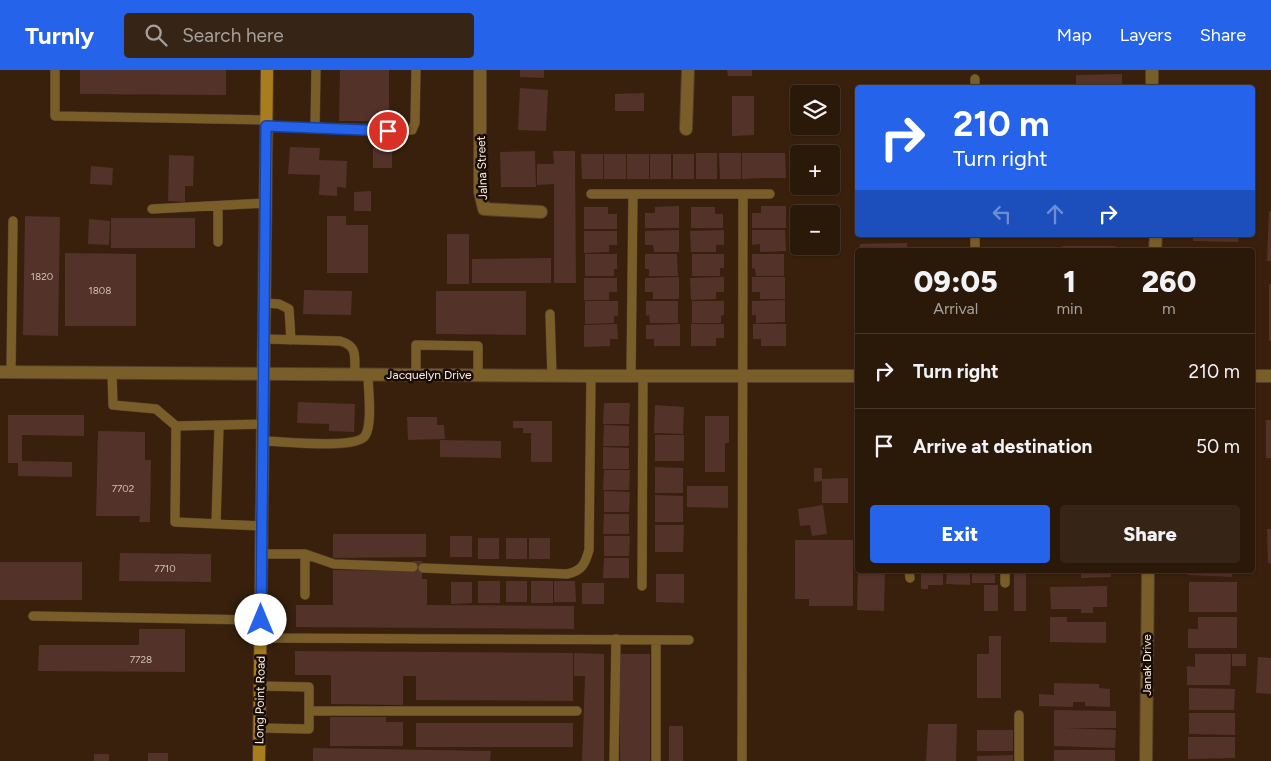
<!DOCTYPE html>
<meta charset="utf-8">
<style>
body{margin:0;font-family:Figtree,sans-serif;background:#362517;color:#f1f3f6;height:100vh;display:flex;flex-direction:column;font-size:19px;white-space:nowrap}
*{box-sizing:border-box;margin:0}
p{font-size:16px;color:#a5a09c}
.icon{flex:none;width:28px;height:28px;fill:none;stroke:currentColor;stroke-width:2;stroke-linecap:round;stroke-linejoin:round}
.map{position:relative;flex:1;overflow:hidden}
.sheet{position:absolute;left:855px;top:178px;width:400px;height:325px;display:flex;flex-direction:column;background:#2a1809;border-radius:5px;box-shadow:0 1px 4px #0004,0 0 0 1px #46372a}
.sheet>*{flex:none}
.hud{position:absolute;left:855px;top:15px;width:400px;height:152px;border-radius:5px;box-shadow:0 1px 4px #0004,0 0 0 1px #46372a;background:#2563eb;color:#fff;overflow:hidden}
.controls{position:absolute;left:790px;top:15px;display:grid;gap:10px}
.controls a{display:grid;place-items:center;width:50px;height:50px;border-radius:5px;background:#2a1809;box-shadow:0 1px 4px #0004,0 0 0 1px #46372a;font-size:25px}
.pin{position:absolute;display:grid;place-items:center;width:42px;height:42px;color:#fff;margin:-21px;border:2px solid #fff;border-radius:50%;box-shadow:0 1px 5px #0007}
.me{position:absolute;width:55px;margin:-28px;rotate:0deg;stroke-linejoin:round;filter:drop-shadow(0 0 4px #0008)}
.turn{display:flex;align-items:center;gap:18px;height:105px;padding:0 15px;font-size:22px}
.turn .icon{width:65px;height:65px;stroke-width:2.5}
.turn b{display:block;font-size:35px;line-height:42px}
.lanes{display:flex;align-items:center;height:48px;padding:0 15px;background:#0003;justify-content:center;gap:25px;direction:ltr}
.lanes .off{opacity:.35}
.eta{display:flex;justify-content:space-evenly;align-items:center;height:85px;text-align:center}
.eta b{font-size:30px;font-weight:800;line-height:35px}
.primary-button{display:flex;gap:10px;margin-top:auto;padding:10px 15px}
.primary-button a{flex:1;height:58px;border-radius:5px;background:#2563eb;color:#fff;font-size:20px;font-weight:800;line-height:58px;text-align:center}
.primary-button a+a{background:#362517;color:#f1f3f6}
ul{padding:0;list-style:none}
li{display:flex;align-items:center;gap:15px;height:75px;padding:0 15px;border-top:1px solid #46372a}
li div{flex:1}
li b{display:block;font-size:19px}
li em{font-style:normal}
header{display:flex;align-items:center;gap:30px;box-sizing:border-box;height:70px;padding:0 25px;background:#2563eb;color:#fff}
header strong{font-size:24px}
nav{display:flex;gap:28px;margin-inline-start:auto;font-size:18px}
.search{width:350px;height:45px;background:#362517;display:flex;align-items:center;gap:12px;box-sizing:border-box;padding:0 18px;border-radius:5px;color:#a5a09c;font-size:19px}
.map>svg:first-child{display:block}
.building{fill:#53322a}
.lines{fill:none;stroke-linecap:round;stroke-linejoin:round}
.lane-casing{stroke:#543d2b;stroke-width:10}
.street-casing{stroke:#543d2b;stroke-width:14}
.secondary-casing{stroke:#543d2b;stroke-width:14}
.lane{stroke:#7a5e2a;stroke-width:9}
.street{stroke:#7a5e2a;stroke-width:12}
.secondary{stroke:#a97d1d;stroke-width:12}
.route-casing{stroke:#184099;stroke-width:12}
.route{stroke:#2563eb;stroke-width:9}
.labels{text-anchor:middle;stroke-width:5;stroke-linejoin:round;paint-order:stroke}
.number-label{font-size:10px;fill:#d2c0b7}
.street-label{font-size:12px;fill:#fdf0e6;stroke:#180d05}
</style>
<header>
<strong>Turnly</strong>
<div class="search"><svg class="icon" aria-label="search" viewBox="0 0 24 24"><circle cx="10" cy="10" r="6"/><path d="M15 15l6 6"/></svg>Search here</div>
<nav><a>Map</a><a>Layers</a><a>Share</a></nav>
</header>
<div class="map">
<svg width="1271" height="691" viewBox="0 0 1271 691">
<rect width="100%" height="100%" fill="#38200c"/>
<path class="building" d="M80 0H226V25L80 24Z
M340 0H389V51H339Z
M520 0H544V8L520 7Z
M727 0H752V6H728Z
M1122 4V18H1076V5Z
M520 18 548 20 546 61 518 60Z
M644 23V41H615V24Z
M732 26H754V65L732 66Z
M1252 72H1255V99H1252Z
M290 77 320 78 319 90 347 91 346 118 337 117V126L319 125 320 105 288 104Z
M373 78H392V98H373Z
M535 81 536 117H501L500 82Z
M553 81H575L576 213H554V114L537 115V94H554Z
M696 83H717V109H696Z
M719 83H741V109H720Z
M742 83H785L786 108H764V101V108L742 109Z
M581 84H603V109H582Z
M604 84H626V109H604Z
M627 84H649V109H627Z
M650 84H671V109H650Z
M673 84H694V109H673Z
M169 85 194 86 193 116H185V132L168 131Z
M91 96 113 98 112 115 90 114Z
M1252 113H1255V140L1252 141Z
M371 121V141H354V122Z
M679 136V158H645V143H655V137Z
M761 136H786V158H752V143H761Z
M584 137H608V144H617V159H584Z
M691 137H715V144H723V158H691Z
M1269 141H1271V191H1267Z
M25 146 60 147 58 266 23 265Z
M327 146H346V155H368V203H327Z
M111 148H195V178H111Z
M89 149 110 151 109 175 88 174Z
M679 160V182H654L653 175H645V161Z
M724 160V175H716V182H691L690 161Z
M752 160H785L786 181 760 182V174L752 175Z
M584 161H617V175H609V182L584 183Z
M447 164H469V214H447Z
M1193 165H1239L1238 172 1193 171Z
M907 173V180H860V174Z
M1062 176H1116V180H1062Z
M1195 177H1226V180H1195Z
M65 183 136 184V256H65Z
M585 184H617V199H614V206H585Z
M645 184H677L678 206H649V199H645Z
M692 184H724V198H720V206H692Z
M752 184H784V206H756L755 199 752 198Z
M551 188V213H472V189Z
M679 207V229H653V222H645V208Z
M724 207V222H716V229L691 230 690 208Z
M752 207H785V229H760V222H752Z
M584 208H617V222H609V230H584Z
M1269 214H1271V271H1269Z
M304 220 352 221 351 245 303 244Z
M436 221H526V265L436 264Z
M785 230V252L756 253V245H752V231Z
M585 231H618V246H614V253L585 254Z
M646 231H678V253H650L649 245 646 246Z
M692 231H724V245L721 246V253H692Z
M1252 243H1255V262H1252Z
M617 254 618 269H610V276L584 277V255Z
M680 254V276H654V269H646V255Z
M691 254H724V268H716V276H691Z
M753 254H786V276H761V269H753Z
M298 332 355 334 354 362 329 361V354L297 353Z
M604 333H630L629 354H603Z
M655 335 684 337 683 364 654 363Z
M8 345H84V366L22 365V391L72 392V407L18 406V393H8Z
M705 346H729V373H725V402H705Z
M407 347H437V355H444L445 369 408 370Z
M1266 350H1271V388H1266Z
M513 351H552V392H531V363H523V358H513Z
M604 355 629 356V376H603Z
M98 361 145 362V390H151L150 452H139L140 446H96Z
M655 365H684V391H655Z
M440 370 501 371V388L440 387Z
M603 377 629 378V399H603Z
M655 397 683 398V423H655Z
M814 398H822V409L848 408V433H822V411L814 412Z
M604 400H630L629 420H603Z
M687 416H728V438L687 437Z
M604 421 630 422 629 442H604Z
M655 425 683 426V452H655Z
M823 435 827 464 812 466 810 455 800 456 798 439Z
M604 444H629V464H603Z
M655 455H684L683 482H655Z
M1267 459H1271V493H1268Z
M333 464H426V487L333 488Z
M450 466H472V487H450Z
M604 466H630L629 486H604Z
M478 468H499V489H478Z
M506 468H527V489H506Z
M529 468H550V489H529Z
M795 470H853V536H809V529H795Z
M120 483 211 484V512L119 511Z
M604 488H629V508H603Z
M413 491H422V509H427V535L574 536V559L296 557V535H333V500L413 501Z
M0 492H82V530H0Z
M858 500H885L884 541 857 540Z
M921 500H943V515H928V519H921Z
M947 500H970V515L946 514Z
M972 500H995V513H972Z
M1014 500H1026V541H1014Z
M1081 500H1111V507L1081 508Z
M1188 500H1232V507L1188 505Z
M656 504H684V533L656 532Z
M478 511H500V533H478Z
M506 511H527V532H506Z
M531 511H553V533H531Z
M554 511H575L576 532H554Z
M451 512H472V533L451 534Z
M1189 512H1237V542H1189Z
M582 513H604V534H582Z
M984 515H998V541H984Z
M1107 516V537H1093V543H1081V539H1051L1050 517Z
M1050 547H1067V552H1106V573L1050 572Z
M1198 547H1237V578H1188V559H1198Z
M139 559H185V602L38 601 39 575H139Z
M989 566H1001V628H977V584H989Z
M295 581 573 583V631L416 630V606H403V635L331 634V605H295Z
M574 583 604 584V691H582L585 606H574Z
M620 584H650V691H620Z
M1195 584H1231L1230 615H1187V596L1195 597Z
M1232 584H1246V596H1232Z
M1258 587 1271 588V624L1256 623Z
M1054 613 1099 614V618L1110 619V637L1085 636V632H1073V637L1039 636V624L1054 625Z
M1189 618 1235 619 1234 640H1189Z
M1054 640 1116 641V658H1065L1116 660 1115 678 1054 676Z
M1189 643H1235V665L1189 664Z
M330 647H386V652H403V676H330Z
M416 653H573V677H416Z
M928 654H957L956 691H926Z
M669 656H683V691H669Z
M977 660H1013V681H977Z
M1188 667H1235V688L1188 689Z
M313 678 491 681 490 691H313Z
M1054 680H1115V691H1054Z
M148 683H168V691H148Z
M94 684H109V691H94Z
M1013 685V691H977V686Z"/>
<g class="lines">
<g class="lane-casing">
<path id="lane" d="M55 0V46L266 50
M975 9V18
M266 56 412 60 415 53 416 0
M315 58 316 0
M591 124H633
M218 136V172
M152 139 266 133
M975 165V180
M264 233 279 234 289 239 291 270
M550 244 552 306
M264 269 340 271C359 276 354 288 355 305
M11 302 13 151
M112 303 113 335 156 339 176 356
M416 305V275L478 276V305
M631 306 633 124H770
M263 371C281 371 355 380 365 366 373 354 368 319 368 305
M216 454 219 356
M262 456 175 452 176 356 263 354
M262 484H305L334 494 413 497
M305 484V525
M423 498 567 504C582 501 585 494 589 480L591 306
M909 500 910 508
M1005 500V513
M642 516 643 306
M33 546 261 550
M261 568 689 570
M309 641H577
M1019 645V691
M260 658 309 659V617L260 616
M614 691 616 569
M656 691V570
M742 691 743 124"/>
</g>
<g class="street-casing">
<path id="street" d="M480 0V122L484 139 541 142
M1152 0V18
M686 59 688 0
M1155 180 1156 165
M0 302 591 306H858
M1252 306H1271
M1146 691 1148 500"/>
</g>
<g class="secondary-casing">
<path id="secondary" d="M259 691 267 0"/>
</g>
<use href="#lane" class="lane"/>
<use href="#street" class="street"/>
<use href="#secondary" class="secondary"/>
</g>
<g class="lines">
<g class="route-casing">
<path id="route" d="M261 550 266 56 388 61"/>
</g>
<use href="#route" class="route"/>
</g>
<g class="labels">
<g class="number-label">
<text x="42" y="210">1820</text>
<text x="100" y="224">1808</text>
<text x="123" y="422">7702</text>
<text x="165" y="502">7710</text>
<text x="141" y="593">7728</text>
</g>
<g class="street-label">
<text transform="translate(482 98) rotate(-92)" y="4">Jalna Street</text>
<text x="429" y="309">Jacquelyn Drive</text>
<text transform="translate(1147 595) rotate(-90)" y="4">Janak Drive</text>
<text transform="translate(260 630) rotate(-89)" y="4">Long Point Road</text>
</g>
</g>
</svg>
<div class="controls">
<a><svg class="icon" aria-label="layers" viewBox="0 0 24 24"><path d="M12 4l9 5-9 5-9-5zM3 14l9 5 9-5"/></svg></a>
<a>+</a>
<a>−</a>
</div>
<div class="pin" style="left:388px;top:61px;background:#d93025"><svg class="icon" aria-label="arrive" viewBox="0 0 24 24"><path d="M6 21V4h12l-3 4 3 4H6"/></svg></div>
<svg class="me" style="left:261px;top:550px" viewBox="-20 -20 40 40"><circle r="19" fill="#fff"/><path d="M0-13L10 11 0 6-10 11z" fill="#2563eb"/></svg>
<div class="hud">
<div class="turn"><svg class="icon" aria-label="right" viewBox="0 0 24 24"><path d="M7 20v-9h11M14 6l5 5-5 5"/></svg><div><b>210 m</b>Turn right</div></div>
<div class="lanes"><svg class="icon off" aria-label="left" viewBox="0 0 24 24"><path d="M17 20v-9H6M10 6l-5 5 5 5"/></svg><svg class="icon off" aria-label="ahead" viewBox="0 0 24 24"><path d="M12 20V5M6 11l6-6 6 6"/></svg><svg class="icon" aria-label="right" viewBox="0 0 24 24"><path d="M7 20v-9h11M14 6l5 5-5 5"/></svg></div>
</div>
<section class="sheet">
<div class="eta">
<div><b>09:05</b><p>Arrival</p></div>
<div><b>1</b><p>min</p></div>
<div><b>260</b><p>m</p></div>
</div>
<ul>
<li><svg class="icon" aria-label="right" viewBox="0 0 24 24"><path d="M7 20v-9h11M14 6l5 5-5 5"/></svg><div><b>Turn right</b></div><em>210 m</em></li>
<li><svg class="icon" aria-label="arrive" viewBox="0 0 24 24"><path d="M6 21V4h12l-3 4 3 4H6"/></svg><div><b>Arrive at destination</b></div><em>50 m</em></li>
</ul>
<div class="primary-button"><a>Exit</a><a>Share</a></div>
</section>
</div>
